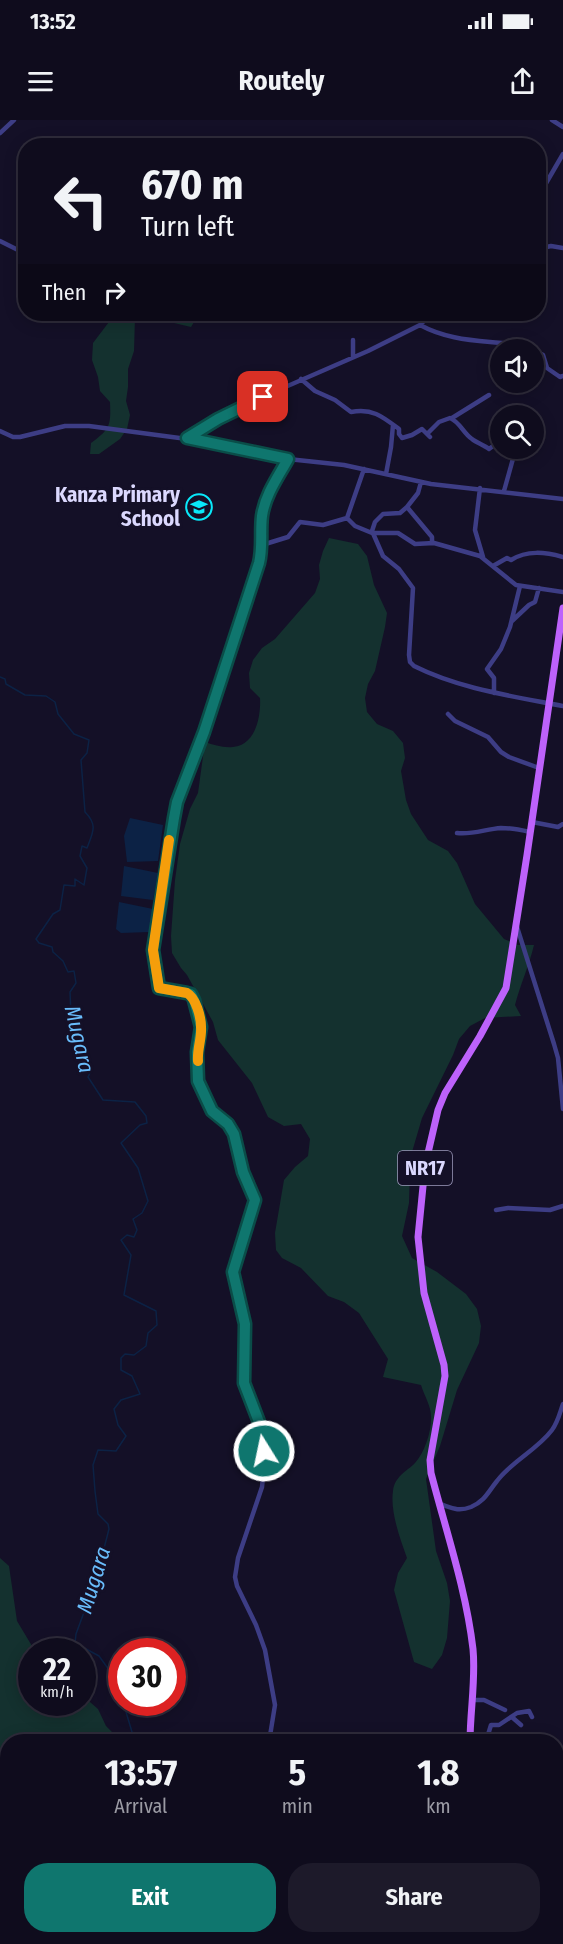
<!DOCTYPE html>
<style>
body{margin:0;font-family:"Fira Sans Condensed",sans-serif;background:#1d1a2a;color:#f1f3f6;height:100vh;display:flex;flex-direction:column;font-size:22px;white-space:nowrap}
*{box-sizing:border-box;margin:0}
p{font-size:20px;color:#9b9ba4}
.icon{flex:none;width:33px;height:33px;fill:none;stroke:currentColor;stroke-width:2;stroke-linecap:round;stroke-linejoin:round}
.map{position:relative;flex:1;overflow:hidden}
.drawer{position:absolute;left:0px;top:1614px;width:564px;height:210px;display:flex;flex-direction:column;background:#0f0c1d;border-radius:24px 24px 0 0;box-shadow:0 3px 15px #0003,0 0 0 2px #2f2c3b}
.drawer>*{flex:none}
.guide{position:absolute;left:18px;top:18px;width:528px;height:183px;border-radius:24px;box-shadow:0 3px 15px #0003,0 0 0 2px #2f2c3b;background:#0f0c1d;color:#f1f3f6;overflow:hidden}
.tools{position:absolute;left:490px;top:219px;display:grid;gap:12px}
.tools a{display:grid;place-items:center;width:54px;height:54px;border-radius:50%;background:#0f0c1d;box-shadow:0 3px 15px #0003,0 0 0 2px #2f2c3b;font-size:30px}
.speed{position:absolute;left:18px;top:1518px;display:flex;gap:12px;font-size:30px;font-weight:700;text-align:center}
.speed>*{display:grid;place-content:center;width:78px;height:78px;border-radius:50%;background:#0f0c1d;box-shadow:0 3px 15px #0003,0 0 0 2px #2f2c3b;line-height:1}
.speed small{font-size:15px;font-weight:400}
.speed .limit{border:9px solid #d22;background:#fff;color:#111}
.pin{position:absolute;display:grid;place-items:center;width:51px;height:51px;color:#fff;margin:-26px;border-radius:12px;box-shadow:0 3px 9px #0006}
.me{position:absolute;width:66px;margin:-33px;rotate:350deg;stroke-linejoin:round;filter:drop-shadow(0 0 4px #0008)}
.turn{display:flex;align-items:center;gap:21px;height:126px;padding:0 24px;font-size:27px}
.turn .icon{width:78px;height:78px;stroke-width:2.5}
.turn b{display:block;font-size:42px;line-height:51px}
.then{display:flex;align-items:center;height:57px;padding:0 24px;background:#0003;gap:12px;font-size:22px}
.eta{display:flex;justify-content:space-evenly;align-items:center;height:102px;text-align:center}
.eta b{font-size:36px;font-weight:700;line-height:42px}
.cta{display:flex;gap:12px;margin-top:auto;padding:12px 24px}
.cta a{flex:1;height:69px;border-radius:24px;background:#0f766e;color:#fff;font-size:24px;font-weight:700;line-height:69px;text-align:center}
.cta a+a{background:#1d1a2a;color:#f1f3f6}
.status{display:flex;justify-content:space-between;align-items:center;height:42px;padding:0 30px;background:#0f0c1d;direction:ltr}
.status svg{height:16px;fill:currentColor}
header{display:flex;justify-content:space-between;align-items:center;height:78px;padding:0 24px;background:#0f0c1d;font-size:27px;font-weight:700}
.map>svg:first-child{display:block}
.green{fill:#14312f}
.water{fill:#0c2245}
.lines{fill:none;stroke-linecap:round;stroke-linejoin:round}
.stream{stroke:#0c2245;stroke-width:1.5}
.street{stroke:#3d3d85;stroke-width:4.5}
.primary{stroke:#bd62fb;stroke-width:7}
.route-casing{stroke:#0a4d48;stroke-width:15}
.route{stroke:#0f766e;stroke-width:10}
.slow{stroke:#f59e0b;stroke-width:10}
.labels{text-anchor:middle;stroke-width:6;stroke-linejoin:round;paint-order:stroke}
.shield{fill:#141027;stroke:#9f9cbe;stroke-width:1.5}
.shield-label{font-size:20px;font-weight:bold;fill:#dbd8fe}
.poi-label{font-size:21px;font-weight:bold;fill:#dbd8fe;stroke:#141027;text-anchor:end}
.water-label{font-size:22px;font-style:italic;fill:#69bcfb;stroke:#141027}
</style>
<div class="status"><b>13:52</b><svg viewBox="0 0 49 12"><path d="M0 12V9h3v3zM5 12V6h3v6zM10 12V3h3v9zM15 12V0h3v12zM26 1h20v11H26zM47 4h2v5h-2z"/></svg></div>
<header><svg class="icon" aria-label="menu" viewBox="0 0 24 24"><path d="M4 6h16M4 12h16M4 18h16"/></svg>Routely<svg class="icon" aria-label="share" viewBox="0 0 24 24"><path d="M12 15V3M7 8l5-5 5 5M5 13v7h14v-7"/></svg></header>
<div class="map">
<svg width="563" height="1824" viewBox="0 0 563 1824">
<rect width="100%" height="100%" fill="#141027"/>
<path class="green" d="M115 194H199L191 207 153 198 135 197 134 231 128 249V267L126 281 130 295 127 309 120 319 99 334H90L91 323C110 309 111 306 110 282L100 271 98 257 92 240 93 223Z
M329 418 358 424 367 436 374 465 387 493 385 507 375 551 368 564 365 578 367 592 377 604 393 611 403 623 405 638 401 651 406 680 411 694 428 720 448 731 457 743 475 784 504 819 518 825H534C529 846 520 865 515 885L521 896 485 898 470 906 459 919 453 935 422 998 412 1032 410 1048 409 1083 402 1116 412 1138 437 1152 466 1174 477 1189 481 1206 479 1223 457 1270 440 1326 426 1359 436 1431 447 1463 450 1481 447 1518 442 1535 432 1549 414 1542 394 1470 398 1453 407 1438C400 1418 390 1392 393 1371 395 1356 406 1352 415 1343 425 1332 432 1310 431 1296 431 1286 424 1275 421 1265L383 1257 388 1239 359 1193 344 1182 328 1176 301 1148 282 1138 276 1130 275 1113 284 1060 295 1047 308 1036 310 1019 301 1004 284 1006 268 997 252 963 218 920 213 902 187 855 181 848 172 833 171 816 175 760 180 724 190 689 198 673 205 622C214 625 223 628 233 627 256 625 261 596 260 578L250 568 249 553 253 540 262 528 275 519 315 473 320 459 319 445 323 431Z
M0 1438 9 1446 17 1501 35 1531 32 1532V1582H82L83 1576 98 1589 106 1606 121 1621 8 1622 7 1714 0 1704Z
M7 1794 8 1816 102 1817 103 1824H1L0 1800Z"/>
<path class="water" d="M130 698 163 705 158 741 127 742 124 716Z
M124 746 158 753 153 780 121 776Z
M119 782 153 789 149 812 121 813 116 809Z"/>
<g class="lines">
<path class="stream" d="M0 557 5 559 6 564 25 575 46 576 55 582 58 594 74 614 89 620 87 633 81 640 85 692C98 705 93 712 87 728L82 726 80 736 87 748 84 765 75 759V766L64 765 60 790 53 794 36 819 39 823 52 827 53 832 63 841 68 852 74 851 76 863 70 872 71 895 78 900C71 915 81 924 87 937 89 941 89 947 91 951L88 957 103 980 135 982 146 996 147 1003 140 1005 121 1023 138 1048 148 1081 142 1093 133 1099 137 1110 134 1117 127 1115 121 1120 131 1135 124 1175 156 1191 157 1205 148 1213 146 1226 134 1235 125 1234 121 1238V1250L132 1256 140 1274 121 1280 114 1289 118 1305 126 1316 116 1331 98 1330 93 1345 95 1371 98 1394 108 1404 109 1409 100 1444 92 1455 88 1472 87 1484 76 1514 75 1523 99 1536 117 1561 122 1576
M123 1582 135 1622
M82 1824 85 1816"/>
<path class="street" d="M552 0 563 7
M0 13 14 0
M538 56 549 58
M538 70 545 65 563 34
M0 121 26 134
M538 129 551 126 563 128
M420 205C442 217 466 220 490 222 508 224 515 222 533 230
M534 230 543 235 547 248 560 257 563 256
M353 237V220
M301 259 315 271 335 280 351 292C372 288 382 296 399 309V314L402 318 412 315 422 309 430 317
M452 298 489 275
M0 311 13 317H20L65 306H89L187 319 288 339 344 345 431 364 563 379
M427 314 439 302 450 298C460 302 463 313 472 319 477 323 484 325 489 329L501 320
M187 319 244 285 368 231 420 205 431 194
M386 354 391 327 393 305
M421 362 418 373 407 387 432 417V422
M480 368 475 410 483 437
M504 371 516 328
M407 387 400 393 383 394 375 402 372 411 383 436 399 449 413 468 409 535 410 542 414 546C460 569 512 576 563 586
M347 398 355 406 372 413H398L415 424 434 423 480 436 516 465 563 472
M262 425 288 417 300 402 323 405 347 398 364 349
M493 446 507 438 511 440C527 430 545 432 563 437
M512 501 529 485 535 482 539 468
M494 573V558L487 549 501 529 510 507 520 466
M448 594 455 601 488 617 501 632 509 637 539 648
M532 702 558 707 563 704
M457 713C472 715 486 709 501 708 511 708 521 710 530 712
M517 807 554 924 558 938 563 989
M496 1090 508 1088 550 1090 563 1086
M440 1384C452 1388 458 1392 471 1387 485 1381 488 1372 497 1361 512 1341 537 1330 552 1310 558 1302 560 1292 563 1284
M472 1580H484L505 1590
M513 1598 521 1605
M269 1622 275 1585 265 1530 256 1505 237 1466 235 1457 238 1438 262 1367 265 1337 259 1302 244 1263 245 1204 233 1152 255 1080 243 1052 234 1014 228 1004 212 991 198 961 197 932 201 907 194 880 191 874 187 873 159 868 153 830 174 698 177 682 204 612 259 443C263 427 260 412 262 396 265 375 278 357 288 339
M423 1622 426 1617
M473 1622 487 1618 491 1605H499L517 1593 529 1591 532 1597
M556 1680H563
M556 1686 563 1695
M556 1794 563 1776
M556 1800 563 1801
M154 1816V1824H159
M329 1816 333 1824
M503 1816 524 1824
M208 1824 219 1822
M274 1824 275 1822 277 1824
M541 1824 544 1816"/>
<path class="primary" d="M470 1622C470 1591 476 1559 473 1529 466 1469 446 1411 431 1353L430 1340 445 1256 444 1245 424 1173 418 1117 425 1046 438 990 445 973 480 916 506 868 527 735 563 488
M486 1816 487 1824"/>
</g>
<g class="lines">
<g class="route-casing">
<path id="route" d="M263 277 218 299 187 318 288 339C278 357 265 375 262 396 260 412 263 427 259 443L204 612 177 682 174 698 153 830 159 868 187 873 191 874 194 880 201 907 197 932 198 961 212 991 228 1004 234 1014 243 1052 255 1080 233 1152 245 1204 244 1263 259 1302 264 1331"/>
</g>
<use href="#route" class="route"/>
<path class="slow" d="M169 720 153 830 159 868 187 873C196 878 201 897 201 907 202 918 197 929 198 941"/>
</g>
<defs>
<g id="school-ring" transform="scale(1.35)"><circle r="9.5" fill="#141027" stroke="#09e8f9" stroke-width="1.5"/><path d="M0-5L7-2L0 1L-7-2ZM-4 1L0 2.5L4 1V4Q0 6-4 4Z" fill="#09e8f9"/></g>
</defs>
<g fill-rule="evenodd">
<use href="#school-ring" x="199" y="387"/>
</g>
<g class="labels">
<rect class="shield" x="398" y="1031" width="54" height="34" rx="4.5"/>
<g class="shield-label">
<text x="425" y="1055">NR17</text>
</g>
<g class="poi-label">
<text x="180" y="382">Kanza Primary<tspan x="180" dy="24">School</tspan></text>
</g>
<g class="water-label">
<text transform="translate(80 919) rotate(77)" y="8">Mugara</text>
<text transform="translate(93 1460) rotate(-73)" y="8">Mugara</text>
</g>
</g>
</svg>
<div class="tools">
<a><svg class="icon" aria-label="sound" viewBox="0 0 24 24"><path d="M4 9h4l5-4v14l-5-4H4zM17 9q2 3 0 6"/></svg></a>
<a><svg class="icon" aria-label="search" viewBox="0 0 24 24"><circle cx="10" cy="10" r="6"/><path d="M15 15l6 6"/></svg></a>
</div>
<div class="speed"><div>22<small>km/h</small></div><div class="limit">30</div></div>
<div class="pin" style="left:263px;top:277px;background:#d93025"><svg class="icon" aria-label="arrive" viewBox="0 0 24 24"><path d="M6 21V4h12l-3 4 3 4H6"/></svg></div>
<svg class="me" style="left:264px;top:1331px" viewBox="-20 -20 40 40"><circle r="17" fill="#0f766e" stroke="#fff" stroke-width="3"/><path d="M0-11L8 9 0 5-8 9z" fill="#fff"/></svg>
<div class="guide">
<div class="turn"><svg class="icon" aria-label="left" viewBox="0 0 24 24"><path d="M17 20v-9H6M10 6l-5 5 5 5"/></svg><div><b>670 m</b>Turn left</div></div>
<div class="then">Then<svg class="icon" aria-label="right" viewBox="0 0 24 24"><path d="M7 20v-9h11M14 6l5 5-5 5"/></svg></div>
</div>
<section class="drawer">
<div class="eta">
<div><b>13:57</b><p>Arrival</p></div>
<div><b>5</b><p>min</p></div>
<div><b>1.8</b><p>km</p></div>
</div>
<div class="cta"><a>Exit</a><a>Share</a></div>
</section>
</div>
